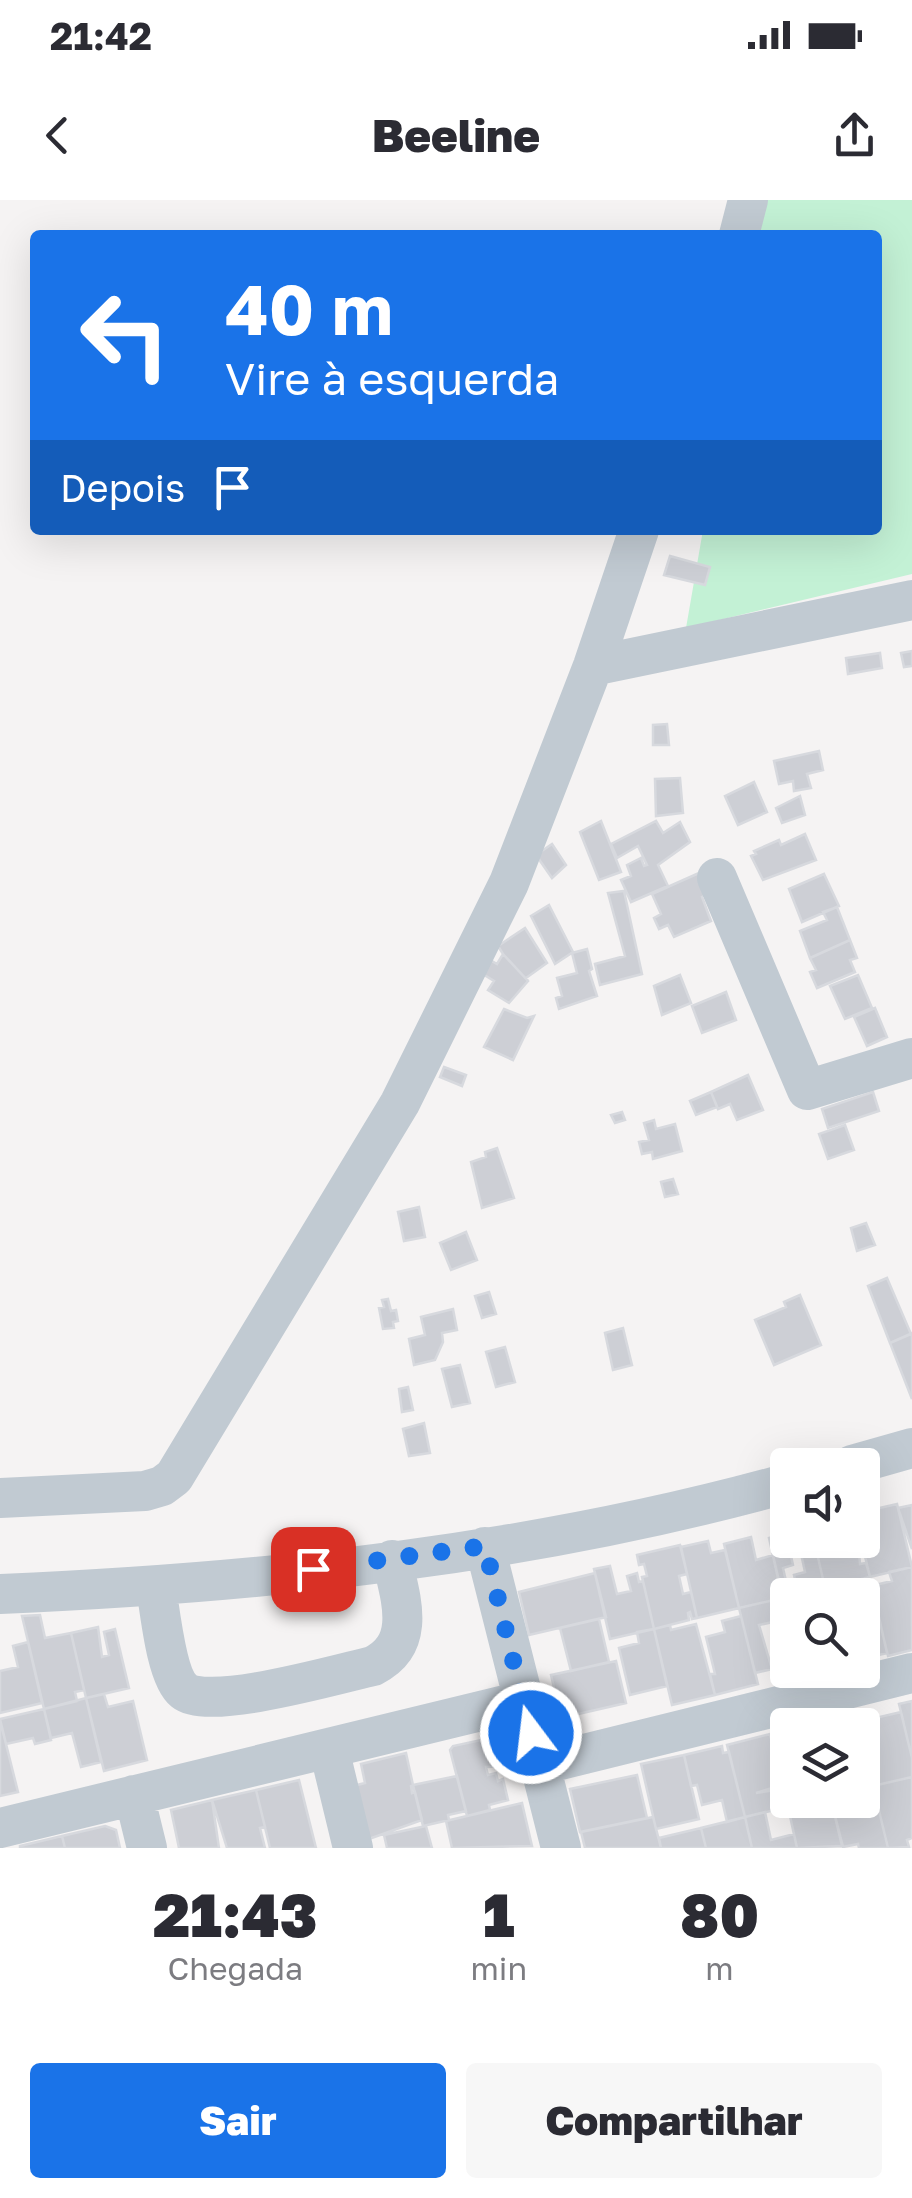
<!DOCTYPE html>
<html lang="pt">
<meta charset="utf-8">
<style>
body{margin:0;font-family:"Golos Text",sans-serif;background:#f7f7f7;color:#2b2b33;height:100vh;display:flex;flex-direction:column;font-size:38px;white-space:nowrap}
*{box-sizing:border-box;margin:0}
p{font-size:32px;color:#7c7c81}
.icon{flex:none;width:55px;height:55px;fill:none;stroke:currentColor;stroke-width:2;stroke-linecap:round;stroke-linejoin:round}
.map{position:relative;height:1648px;overflow:hidden}
.drawer{display:flex;flex-direction:column;background:#fff;flex:1}
.drawer>*{flex:none}
.top-card{position:absolute;left:30px;top:30px;width:852px;height:305px;border-radius:10px;box-shadow:0 10px 40px #0002;background:#1a73e8;color:#fff;overflow:hidden}
.fabs{position:absolute;left:770px;top:1248px;display:grid;gap:20px}
.fabs a{display:grid;place-items:center;width:110px;height:110px;border-radius:10px;background:#fff;box-shadow:0 10px 40px #0002;font-size:50px}
.pin{position:absolute;display:grid;place-items:center;width:85px;height:85px;color:#fff;margin:-42px;border-radius:20px;box-shadow:0 5px 15px #0006}
.me{position:absolute;width:110px;margin:-55px;rotate:345deg;stroke-linejoin:round;filter:drop-shadow(0 0 8px #0008)}
.turn{display:flex;align-items:center;gap:35px;height:210px;padding:0 30px;font-size:45px}
.turn .icon{width:130px;height:130px;stroke-width:2.5}
.turn b{display:block;font-size:70px;line-height:85px}
.then{display:flex;align-items:center;height:95px;padding:0 30px;background:#0003;gap:20px;font-size:38px}
.eta{display:flex;justify-content:space-evenly;align-items:center;height:170px;text-align:center}
.eta b{font-size:60px;font-weight:800;line-height:70px}
.action{display:flex;gap:20px;margin-top:auto;padding:20px 30px}
.action a{flex:1;height:115px;border-radius:10px;background:#1a73e8;color:#fff;font-size:40px;font-weight:800;line-height:115px;text-align:center}
.action a+a{background:#f7f7f7;color:#2b2b33}
.status{display:flex;justify-content:space-between;align-items:center;height:70px;padding:0 50px;background:#fff;direction:ltr}
.status svg{height:28px;fill:currentColor}
header{display:flex;justify-content:space-between;align-items:center;height:130px;padding:0 30px;background:#fff;font-size:45px;font-weight:800}
.map>svg:first-child{display:block}
.green{fill:#c3f1d5}
.building{fill:#cdcfd5;stroke:#d7d9de;stroke-width:2.5}
.lines{fill:none;stroke-linecap:round;stroke-linejoin:round}
.minor{stroke:#c1cad2;stroke-width:40}
.route{stroke:#1a73e8;stroke-width:18;stroke-dasharray:0 32.4}
</style>
<div class="status"><b>21:42</b><svg viewBox="0 0 49 12"><path d="M0 12V9h3v3zM5 12V6h3v6zM10 12V3h3v9zM15 12V0h3v12zM26 1h20v11H26zM47 4h2v5h-2z"/></svg></div>
<header><svg class="icon" aria-label="back" viewBox="0 0 24 24"><path d="M15 5l-7 7 7 7"/></svg>Beeline<svg class="icon" aria-label="share" viewBox="0 0 24 24"><path d="M12 15V3M7 8l5-5 5 5M5 13v7h14v-7"/></svg></header>
<div class="map">
<svg width="912" height="1648" viewBox="0 0 912 1648">
<rect width="100%" height="100%" fill="#f5f3f3"/>
<path class="green" d="M760 0H912V374L686 428 703 330H878V35H754Z"/>
<path class="building" d="M670 356 710 367 705 385 664 375Z
M912 451V466L904 467 901 453Z
M880 453 882 468 848 474 846 458Z
M667 524 669 545H653V525Z
M819 551 823 570 807 574 811 588 794 591 793 581 779 584 774 561Z
M680 578 683 613 656 616 655 579Z
M754 582 767 612 738 625 725 596Z
M800 596 805 615 782 623 776 608Z
M601 621 621 672 599 680 580 632Z
M656 621 663 633 680 622 690 642 658 665 668 686 631 702 621 680 631 676 627 665 641 658 644 666 647 665 638 646 617 658 611 644Z
M805 634 816 660 763 680 751 656 756 654 754 651 779 640 781 645Z
M552 644 566 665 552 678 536 655Z
M699 673 707 694 702 697 711 721 674 737 668 725 659 729 654 718 661 714 652 694Z
M824 674 839 706 802 722 789 689Z
M624 691 642 774 600 785 595 764 625 756 608 693Z
M549 705 573 752 555 764 531 716Z
M837 707 850 740 810 758 800 731 827 720 823 712Z
M525 728 547 763 526 778 528 781 503 754 498 746Z
M850 740 857 758 850 760 855 772 817 788 810 772 816 770 810 758Z
M587 749 592 769 589 771 597 796 559 809 556 798 562 796 557 778 577 773 572 753Z
M503 754 528 781 509 803 488 790 494 781 481 773 490 760 497 764Z
M680 775 691 803 662 815 654 786Z
M858 775 872 808 845 819 830 786Z
M726 792 736 820 702 833 692 806Z
M875 808 887 837 867 846 854 817Z
M504 809 527 818 534 816 513 860 484 847Z
M444 867 466 875 462 886 440 877Z
M748 875 763 910 737 920 730 904 718 909 711 892Z
M711 892 717 907 696 915 690 901Z
M873 892 879 911 828 928 822 909Z
M622 912 625 920 615 923 611 915Z
M654 920 656 929 675 924 682 951 653 959 652 952 642 954 639 942 649 940 644 923Z
M845 925 854 950 828 959 819 934Z
M497 948 514 998 482 1008 471 962 486 957 485 952Z
M673 979 678 994 665 997 661 982Z
M419 1007 425 1037 404 1041 398 1012Z
M866 1023 875 1045 857 1051 851 1028Z
M466 1032 477 1060 451 1070 440 1043Z
M887 1078 911 1134 890 1143 868 1086Z
M489 1092 496 1114 482 1118 475 1096Z
M800 1095 821 1145 774 1165 755 1120 786 1107 784 1102Z
M388 1099 391 1111 396 1110 398 1121 393 1122 394 1128 383 1129 379 1108 384 1107 382 1100Z
M453 1109 457 1130 442 1133 443 1142 435 1160 414 1165 409 1139 425 1135 421 1117Z
M623 1128 632 1165 613 1170 605 1133Z
M912 1133V1199L890 1143Z
M505 1147 515 1182 496 1187 486 1152Z
M460 1165 470 1203 452 1207 442 1169Z
M408 1187 413 1210 402 1212 399 1189Z
M424 1223 430 1253 409 1256 403 1229Z
M897 1304 912 1367 870 1377 861 1340 862 1312Z
M912 1305V1349L898 1308Z
M786 1334 793 1365 783 1368 786 1381 779 1383 769 1338Z
M751 1337 756 1360 773 1355 783 1398 739 1408 724 1344Z
M798 1340H814L825 1388 798 1394 794 1375 805 1372Z
M814 1340H858L860 1364 866 1363 870 1377 825 1388Z
M708 1341 711 1353 725 1350 739 1408 697 1418 681 1347Z
M680 1345 687 1374 679 1376 683 1394 691 1392 697 1418 692 1419 690 1412 688 1413 689 1420 654 1429 642 1377 647 1376 644 1364 639 1365 637 1355Z
M610 1366 617 1394 631 1391 627 1376 637 1373 639 1382 643 1381 654 1429 610 1439 594 1369Z
M912 1367V1450L888 1456 871 1386 892 1381 889 1372Z
M595 1373 606 1417 529 1435 519 1392Z
M870 1377 887 1453 862 1459V1395H827L825 1388Z
M825 1388 827 1395H794L798 1394Z
M783 1398 788 1439 778 1441 773 1422 759 1425 772 1469 755 1473 739 1408Z
M40 1415 45 1438 71 1433 84 1490 75 1492 77 1501 44 1509 22 1416Z
M741 1416 758 1484 715 1495 710 1474H715L706 1437 725 1432 722 1421Z
M599 1419 609 1462 571 1471 560 1428Z
M696 1424 715 1495 672 1505 654 1429 670 1425 671 1430Z
M98 1427 102 1457 109 1455 104 1432 115 1429 129 1488 86 1498 71 1433Z
M654 1429 667 1486 630 1495 619 1448 639 1443 637 1432Z
M28 1442 42 1503 0 1513V1471L18 1467 13 1446Z
M616 1461 626 1503 561 1518 551 1475Z
M104 1494 108 1507 133 1501 147 1560 104 1571 86 1498Z
M86 1498 101 1562 81 1567 72 1533 51 1538 44 1509Z
M912 1501V1558L899 1504Z
M44 1509 51 1540 35 1544 33 1538 6 1544 0 1519Z
M855 1512 858 1525H814L813 1522Z
M901 1512 912 1558V1577L873 1586 862 1543V1525L858 1522Z
M0 1520 18 1592 0 1596Z
M770 1534 782 1585 756 1593 783 1589 788 1607 745 1617 727 1545Z
M495 1537V1541L505 1539 511 1566 486 1567 488 1575 496 1573 498 1581 503 1579 508 1600 489 1605 490 1610 467 1616 450 1550 453 1546Z
M788 1537V1592L772 1541Z
M862 1543 873 1586 862 1589Z
M722 1546 723 1553 729 1552 745 1617 727 1622 722 1600 702 1605 697 1585 691 1586 684 1555Z
M406 1553 413 1585 411 1586 412 1593 415 1592 422 1620 366 1640 353 1586 365 1583 361 1564Z
M684 1555 699 1619 656 1629 641 1564Z
M637 1575 647 1618 580 1632 570 1589Z
M457 1576 466 1611 448 1615 449 1620 423 1626 413 1585Z
M912 1577V1638L907 1640 909 1647 888 1648 873 1586Z
M299 1580 316 1648H270L256 1590Z
M873 1586 888 1648H859L858 1644 843 1647 831 1600H862V1589Z
M256 1590 265 1627 260 1628 265 1648H227L212 1600Z
M212 1600 219 1648H179L171 1610Z
M815 1600H831L842 1646 797 1648 788 1607Z
M522 1603 532 1646 452 1648 446 1621Z
M765 1612 771 1640 794 1634 797 1648H752L745 1617Z
M653 1617 661 1648H585L581 1632Z
M745 1617 752 1648H706L701 1628Z
M105 1626 116 1630 120 1648H65L62 1636Z
M426 1626 432 1648H387L384 1635Z
M701 1628 706 1648H661L659 1638Z
M62 1636 65 1648H20V1646Z"/>
<g class="lines">
<path class="minor" d="M739 35 748 0
M593 466 912 400
M717 678 807 890 912 858
M852 1265 912 1248
M0 1298 145 1291 162 1286 174 1277 400 903 509 683 593 466 639 330
M485 1347 561 1648
M156 1387C160 1410 166 1477 184 1491 209 1511 338 1474 373 1466 417 1444 401 1399 392 1360
M0 1394C264 1383 533 1354 788 1283
M329 1549 353 1648
M540 1565 912 1473
M134 1595 147 1648
M0 1628 522 1501"/>
</g>
<g class="lines">
<path class="route" d="M313 1369 485 1346 531 1533"/>
</g>
</svg>
<div class="fabs">
<a><svg class="icon" aria-label="sound" viewBox="0 0 24 24"><path d="M4 9h4l5-4v14l-5-4H4zM17 9q2 3 0 6"/></svg></a>
<a><svg class="icon" aria-label="search" viewBox="0 0 24 24"><circle cx="10" cy="10" r="6"/><path d="M15 15l6 6"/></svg></a>
<a><svg class="icon" aria-label="layers" viewBox="0 0 24 24"><path d="M12 4l9 5-9 5-9-5zM3 14l9 5 9-5"/></svg></a>
</div>
<div class="pin" style="left:313px;top:1369px;background:#d93025"><svg class="icon" aria-label="arrive" viewBox="0 0 24 24"><path d="M6 21V4h12l-3 4 3 4H6"/></svg></div>
<svg class="me" style="left:531px;top:1533px" viewBox="-20 -20 40 40"><circle r="17" fill="#1a73e8" stroke="#fff" stroke-width="3"/><path d="M0-11L8 9 0 5-8 9z" fill="#fff"/></svg>
<div class="top-card">
<div class="turn"><svg class="icon" aria-label="left" viewBox="0 0 24 24"><path d="M17 20v-9H6M10 6l-5 5 5 5"/></svg><div><b>40 m</b>Vire à esquerda</div></div>
<div class="then">Depois<svg class="icon" aria-label="arrive" viewBox="0 0 24 24"><path d="M6 21V4h12l-3 4 3 4H6"/></svg></div>
</div>
</div>
<section class="drawer">
<div class="eta">
<div><b>21:43</b><p>Chegada</p></div>
<div><b>1</b><p>min</p></div>
<div><b>80</b><p>m</p></div>
</div>
<div class="action"><a>Sair</a><a>Compartilhar</a></div>
</section>
